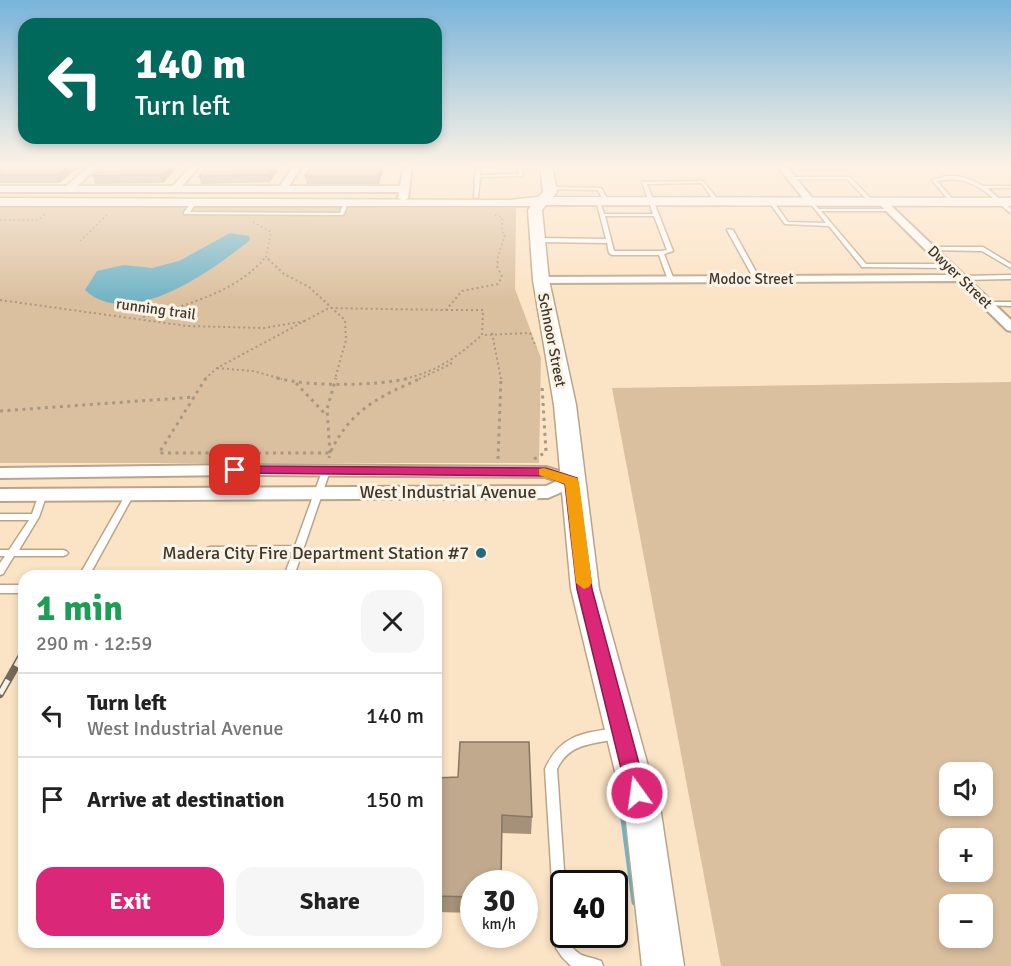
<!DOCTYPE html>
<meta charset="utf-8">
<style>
body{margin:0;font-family:Signika,sans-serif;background:#f6f6f6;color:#222;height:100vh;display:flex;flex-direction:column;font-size:22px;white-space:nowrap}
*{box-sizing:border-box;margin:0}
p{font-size:20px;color:#767676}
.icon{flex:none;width:33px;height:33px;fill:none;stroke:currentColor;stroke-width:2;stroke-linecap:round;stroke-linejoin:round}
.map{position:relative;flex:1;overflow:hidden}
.panel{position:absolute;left:18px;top:570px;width:424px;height:378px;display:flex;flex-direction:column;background:#fff;border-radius:18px;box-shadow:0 3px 9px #0003}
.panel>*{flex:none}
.hud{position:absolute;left:18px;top:18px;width:424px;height:126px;border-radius:18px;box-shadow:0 3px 9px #0003;background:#00695c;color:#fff;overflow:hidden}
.tools{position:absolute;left:939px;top:762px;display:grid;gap:12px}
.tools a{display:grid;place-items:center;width:54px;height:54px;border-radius:12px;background:#fff;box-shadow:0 3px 9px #0003;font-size:30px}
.speed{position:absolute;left:460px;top:870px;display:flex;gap:12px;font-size:30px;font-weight:700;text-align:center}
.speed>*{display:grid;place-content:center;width:78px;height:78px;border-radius:50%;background:#fff;box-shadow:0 3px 9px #0003;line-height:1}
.speed small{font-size:15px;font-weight:400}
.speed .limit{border:3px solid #111;border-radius:9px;background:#fff;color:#111}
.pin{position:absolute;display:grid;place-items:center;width:51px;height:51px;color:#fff;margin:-26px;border-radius:12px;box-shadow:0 3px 9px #0006}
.me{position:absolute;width:66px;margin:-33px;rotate:346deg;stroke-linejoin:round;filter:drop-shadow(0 0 4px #0008)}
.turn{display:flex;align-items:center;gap:21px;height:126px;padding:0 18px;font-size:27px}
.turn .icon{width:78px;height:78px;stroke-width:2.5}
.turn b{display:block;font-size:42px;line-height:51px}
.round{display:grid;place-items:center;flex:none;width:63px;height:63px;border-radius:18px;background:#f6f6f6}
.headline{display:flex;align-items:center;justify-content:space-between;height:102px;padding:0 18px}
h1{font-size:36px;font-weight:700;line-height:45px;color:#1e9e55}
.action{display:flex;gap:12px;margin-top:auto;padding:12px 18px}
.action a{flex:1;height:69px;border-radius:18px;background:#db2777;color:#fff;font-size:24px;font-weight:700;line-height:69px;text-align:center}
.action a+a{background:#f6f6f6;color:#222}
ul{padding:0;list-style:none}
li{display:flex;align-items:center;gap:18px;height:84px;padding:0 18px;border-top:2px solid #e0e0e0}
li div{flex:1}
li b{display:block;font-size:22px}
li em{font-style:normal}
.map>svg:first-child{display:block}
.green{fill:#dbc09f;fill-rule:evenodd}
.water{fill:#70b3c5}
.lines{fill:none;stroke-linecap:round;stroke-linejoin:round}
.stream{stroke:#70b3c5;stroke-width:7}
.lane-casing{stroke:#bba488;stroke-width:3}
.street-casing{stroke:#bba488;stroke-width:4}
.secondary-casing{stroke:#bba488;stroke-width:3}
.path-far2{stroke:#a99881;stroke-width:1.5;stroke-dasharray:1.5 3;stroke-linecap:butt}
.path-far1{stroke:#a99881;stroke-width:2;stroke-dasharray:2 3;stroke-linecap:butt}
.path{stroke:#a99881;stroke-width:3;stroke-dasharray:3 4.5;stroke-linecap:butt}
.lane{fill:#fff;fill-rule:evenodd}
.street{fill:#fff;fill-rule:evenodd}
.secondary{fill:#fff;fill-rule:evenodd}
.rail-casing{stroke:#776a59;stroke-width:8}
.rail{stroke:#fcf3e7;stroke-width:5;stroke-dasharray:16;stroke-linecap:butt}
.wall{fill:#a59179}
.shaded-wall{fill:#867663}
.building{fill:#c0a98d;stroke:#867663;stroke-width:1.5}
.route{fill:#db2777;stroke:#8e194d;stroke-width:1.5}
.slow{fill:#f59e0b}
.poi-dot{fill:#25697a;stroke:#fcf3e7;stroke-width:2}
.labels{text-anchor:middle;stroke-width:6;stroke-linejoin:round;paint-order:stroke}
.far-street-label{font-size:15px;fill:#40372b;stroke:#fcf3e7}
.street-label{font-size:18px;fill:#40372b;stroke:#fcf3e7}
.poi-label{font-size:18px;fill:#40372b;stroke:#fcf3e7;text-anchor:end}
</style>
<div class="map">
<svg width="1011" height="966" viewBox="0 0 1011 966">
<rect width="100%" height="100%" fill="#fbe3c5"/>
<path class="green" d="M0 205 516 208 515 289 541 358 539 463H0Z
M1011 382V966H721L612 388ZM950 772H982V806H950ZM950 838H982V872H950ZM950 904H982V938H950Z"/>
<path class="water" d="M230 233 249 236 250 240C214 269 130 332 85 290L97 271 124 265 152 268 179 261Z"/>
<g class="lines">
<path class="stream" d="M620 789 635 902"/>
<g class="lane-casing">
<path id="lane" d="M476 166H549V167L547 168H522L523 175 521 176 480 177 478 197 476 198 474 197 475 176 476 170H480V175L519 174 518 168 478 167Z
M946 176H957L969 179 983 186H1011V188H987L1011 209V213C1004 209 999 202 992 197 976 183 959 176 937 181L955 202 951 203 932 180Z
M791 177H850L874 202 870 203 847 179H789V178Z
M703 181 719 201V203H715L702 183 647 184 673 251 664 254 674 280 673 281 668 280 659 255H612L609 253 607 243 538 242 535 240 538 238 606 239 596 200 600 201 604 214H653L642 182ZM605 216H654L667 250 661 251H614Z
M550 187 600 188 602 189 608 201 604 202 598 190 548 189V187Z
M193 201 197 202 190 212 340 213 344 201 348 202 344 214 342 215 184 214V212Z
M769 201H773L788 222 826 223 809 202 811 201 819 209H893V210L891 211H821L866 264H948L951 266 948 268 862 267 829 226 785 224 769 202Z
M728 229 733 230 760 279 759 280 754 279 727 230Z
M931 247H983L1011 264V268L982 251 929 250 928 249Z
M1011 275V279L960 280 957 278 960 276Z
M987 302H1011V306L985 305V303Z
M326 468 330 471 294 576H284L293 552H207L205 550 207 548 210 547 295 546 322 471Z
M43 491 47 494 39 517 19 550H63L66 551 68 553 66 555 63 556H14L3 574 0 575V563L5 556H0V550H9L29 520H0V514H32L39 494Z
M130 491 134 494 89 576H79L126 494Z
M0 585H24V593H0Z
M616 728 620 729 622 733 620 737C595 746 571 740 557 769L565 884H564V934H569L570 945C582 959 586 955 601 961L603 966H571L562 957 556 948 545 769C560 735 583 733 616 728Z"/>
</g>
<g class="street-casing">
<path id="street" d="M90 166H99L77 186H173L191 166H200L182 186H280L294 166H302L289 186H400L404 166H412L408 198 403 201 398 198 399 192H0V186H66Z
M777 166H786L814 200V204H808Z
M879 200H885L1011 320V331L1007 330 957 281 541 283 535 280 541 277 951 275 879 204Z
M235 465 546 467 578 477 580 481 578 485 548 498 0 501V489L546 486 557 481 545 477 235 475 0 478V468Z"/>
</g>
<g class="secondary-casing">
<path id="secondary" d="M540 166H552L557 192 553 197 1011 198V206L546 205 542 210 549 280 576 405 599 589 661 813 684 966H642L625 813 571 589 554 405 533 280 528 210 531 206H0V198L509 200 538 197 543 192Z"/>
</g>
<path class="path-far2" d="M495 215 502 217V232L505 234 497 260
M0 220H38L46 213
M253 222 271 232 266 257 270 260
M80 241 109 213
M263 260 266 257"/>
<path class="path-far1" d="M268 259 284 274 309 287 345 320 346 340 335 379
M0 300 187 326 264 328 305 321
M446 310H483L482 335 530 333 536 347
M143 317C184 306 236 292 264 259
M492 333 501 379
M217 368 253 371 282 379
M205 379 217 368 329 308 446 310 462 291 498 284 502 277 497 266 498 259
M405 379C439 370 456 358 482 335
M419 379 451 364 450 361"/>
<path class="path" d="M206 378 159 453H330L329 458
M277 378C309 387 378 386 410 378
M296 383 327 416
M0 411 195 397
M331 451C351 409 382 395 422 378
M330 453 327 409 336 378
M498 459 501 378
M534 459 546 452 542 386"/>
<use href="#lane" class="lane"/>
<use href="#street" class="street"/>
<use href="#secondary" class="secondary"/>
<g class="rail-casing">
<path id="rail" d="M0 694 24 652"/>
</g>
<use href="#rail" class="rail"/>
</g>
<path class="wall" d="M80 166 59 183H0V168Z
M105 166H178L163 183 95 184 93 176Z
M208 166H280L270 182 201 184 199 176Z
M311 166H384L379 184H307L305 176Z
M436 778 532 817 531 834 502 833 474 884V913L436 912Z"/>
<path class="shaded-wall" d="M68 166H80L59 183 56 175Z
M170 166H178L163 183 161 175Z
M274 166H280L270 182 268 175Z
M381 166H384L379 184 378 176Z"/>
<path class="building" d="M2 166H68L56 175H0V168Z
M105 166H170L161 175 93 176Z
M208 166H274L268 175 199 176Z
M311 166H381L378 176H305Z
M460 742H529L532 817 502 815 501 884H474V897L436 896V778L458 777Z"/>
<linearGradient id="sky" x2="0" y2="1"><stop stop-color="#78b4da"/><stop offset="0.55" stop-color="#fdf2e5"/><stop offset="1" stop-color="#fdf2e5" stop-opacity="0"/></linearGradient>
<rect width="1011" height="301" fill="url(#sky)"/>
<path class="route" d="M235 466 546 468 577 478 592 589 647 793 644 800 637 802 630 800 627 793 577 589 565 484 545 476 230 473 228 470Z"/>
<path class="slow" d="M544 468 577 478 579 482 592 583 589 587 584 589 576 583 565 484 539 475V469Z"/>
<circle class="poi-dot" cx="481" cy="553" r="6"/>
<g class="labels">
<g class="far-street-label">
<text transform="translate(960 277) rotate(44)" y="5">Dwyer Street</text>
<text x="751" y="284">Modoc Street</text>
<text transform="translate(156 309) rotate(8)" y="5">running trail</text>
<text transform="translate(552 340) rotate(79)" y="5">Schnoor Street</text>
</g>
<g class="street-label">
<text x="448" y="498">West Industrial Avenue</text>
</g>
<g class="poi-label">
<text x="469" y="559">Madera City Fire Department Station #7</text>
</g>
</g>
</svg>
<div class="tools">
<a><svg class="icon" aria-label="sound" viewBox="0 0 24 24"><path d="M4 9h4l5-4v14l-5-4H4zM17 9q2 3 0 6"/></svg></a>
<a>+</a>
<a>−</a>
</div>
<div class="speed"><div>30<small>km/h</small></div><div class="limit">40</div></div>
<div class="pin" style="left:235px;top:470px;background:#d93025"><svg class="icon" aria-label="arrive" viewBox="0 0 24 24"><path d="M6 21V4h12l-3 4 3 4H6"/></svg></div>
<svg class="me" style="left:637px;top:793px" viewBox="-20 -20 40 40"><circle r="17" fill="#db2777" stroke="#fff" stroke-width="3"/><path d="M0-11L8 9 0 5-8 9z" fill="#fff"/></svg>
<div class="hud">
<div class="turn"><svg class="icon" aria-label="left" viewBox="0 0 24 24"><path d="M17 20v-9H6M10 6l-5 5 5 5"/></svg><div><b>140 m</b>Turn left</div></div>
</div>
<section class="panel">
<div class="headline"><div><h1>1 min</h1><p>290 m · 12:59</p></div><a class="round"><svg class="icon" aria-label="close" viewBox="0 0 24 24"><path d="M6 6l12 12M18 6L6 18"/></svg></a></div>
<ul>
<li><svg class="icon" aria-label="left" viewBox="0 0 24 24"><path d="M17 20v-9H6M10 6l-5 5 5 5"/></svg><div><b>Turn left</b><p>West Industrial Avenue</p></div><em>140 m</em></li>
<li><svg class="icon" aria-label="arrive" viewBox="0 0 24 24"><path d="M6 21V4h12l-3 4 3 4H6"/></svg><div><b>Arrive at destination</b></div><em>150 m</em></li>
</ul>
<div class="action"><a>Exit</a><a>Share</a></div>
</section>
</div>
